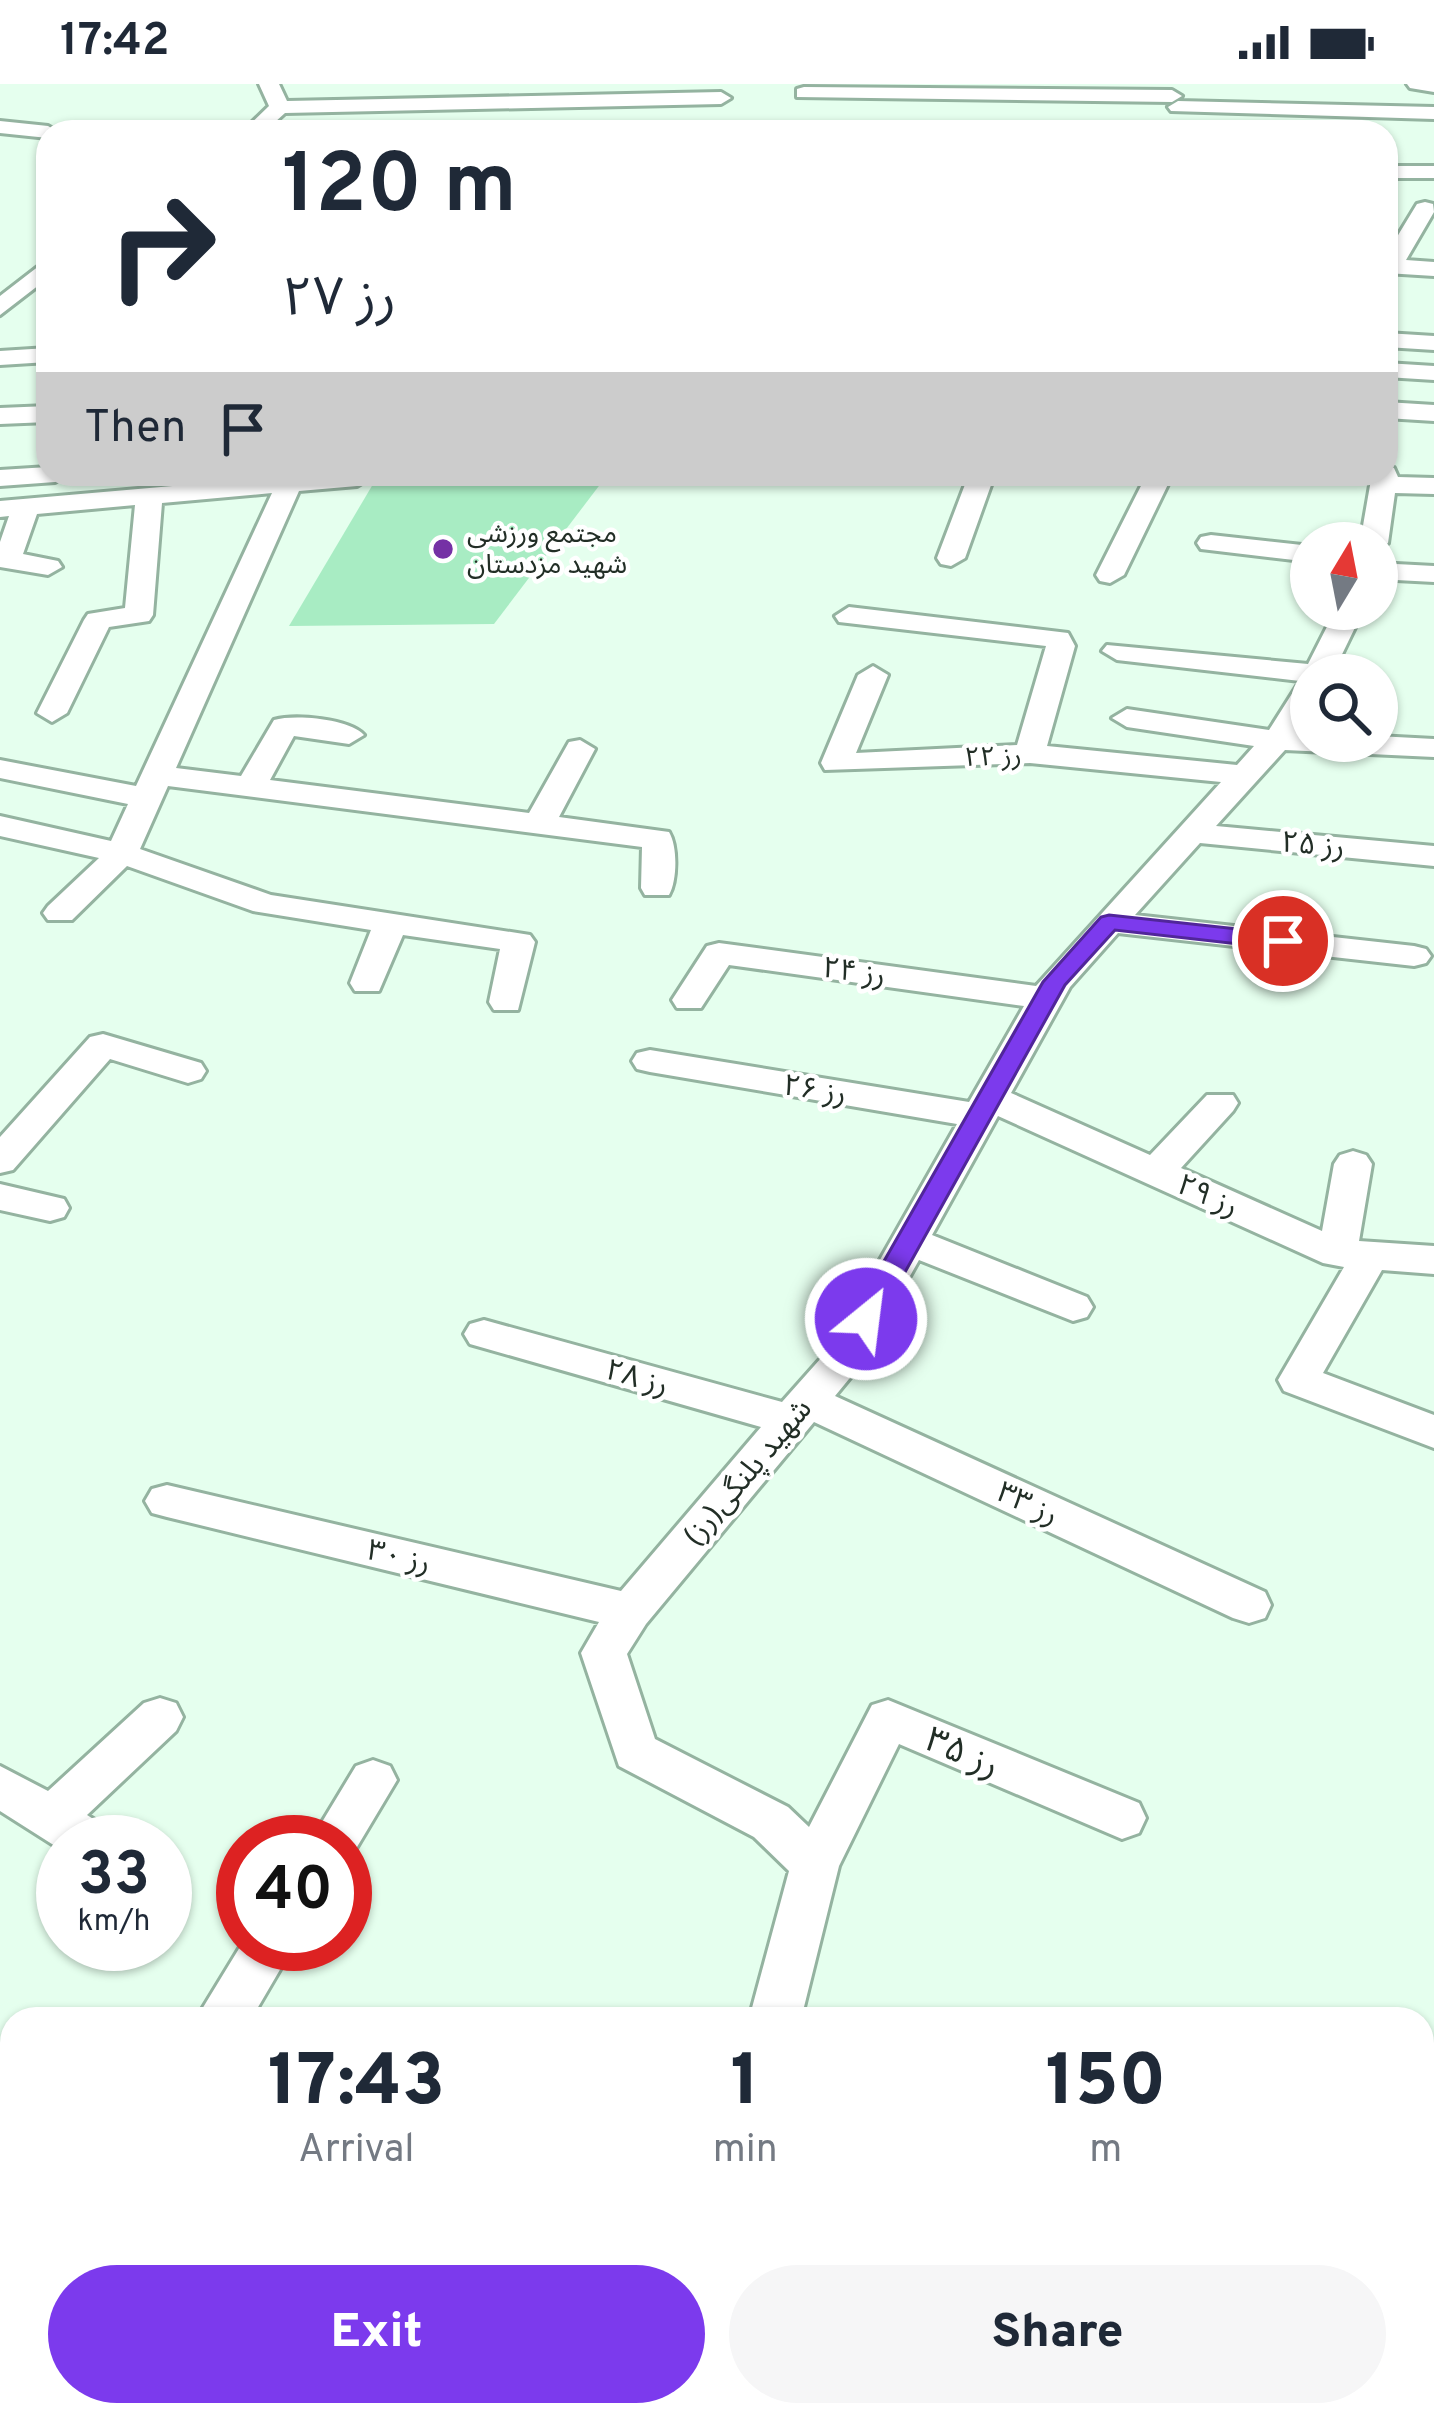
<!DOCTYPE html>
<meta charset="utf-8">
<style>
body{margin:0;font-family:Overpass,"Noto Sans Arabic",sans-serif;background:#f6f6f7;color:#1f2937;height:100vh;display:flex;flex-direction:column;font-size:45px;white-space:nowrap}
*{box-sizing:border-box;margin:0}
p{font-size:39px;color:#747a83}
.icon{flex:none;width:66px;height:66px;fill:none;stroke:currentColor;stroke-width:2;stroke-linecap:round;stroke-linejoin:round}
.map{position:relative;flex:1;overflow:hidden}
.panel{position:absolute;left:0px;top:1923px;width:1434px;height:420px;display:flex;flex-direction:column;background:#fff;border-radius:36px 36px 0 0;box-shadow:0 3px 9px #0004}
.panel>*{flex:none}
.guide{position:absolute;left:36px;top:36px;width:1362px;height:366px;border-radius:36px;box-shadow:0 3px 9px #0004;background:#fff;color:#1f2937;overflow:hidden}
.needle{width:78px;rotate:10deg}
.controls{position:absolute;left:1290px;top:438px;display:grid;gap:24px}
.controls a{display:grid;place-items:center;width:108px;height:108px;border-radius:50%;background:#fff;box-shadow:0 3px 9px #0004;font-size:60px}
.speed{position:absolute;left:36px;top:1731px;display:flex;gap:24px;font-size:60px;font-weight:700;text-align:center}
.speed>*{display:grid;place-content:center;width:156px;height:156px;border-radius:50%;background:#fff;box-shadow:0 3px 9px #0004;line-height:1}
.speed small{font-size:30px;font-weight:400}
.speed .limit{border:18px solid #d22;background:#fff;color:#111}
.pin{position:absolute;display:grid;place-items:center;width:102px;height:102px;color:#fff;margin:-51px;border:6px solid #fff;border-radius:50%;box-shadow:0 3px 12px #0007}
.me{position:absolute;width:132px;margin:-66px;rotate:29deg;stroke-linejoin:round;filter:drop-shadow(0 0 9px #0008)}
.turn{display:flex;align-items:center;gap:42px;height:252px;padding:0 48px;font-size:54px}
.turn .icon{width:156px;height:156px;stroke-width:2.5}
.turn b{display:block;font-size:84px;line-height:102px}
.then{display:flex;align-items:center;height:114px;padding:0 48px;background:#0003;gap:24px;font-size:45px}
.eta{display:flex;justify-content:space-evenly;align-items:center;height:204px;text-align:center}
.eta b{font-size:72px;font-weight:800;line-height:84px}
.primary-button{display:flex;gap:24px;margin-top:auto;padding:24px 48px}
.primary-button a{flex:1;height:138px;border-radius:72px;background:#7c3aed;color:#fff;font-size:48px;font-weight:800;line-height:138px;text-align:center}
.primary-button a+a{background:#f6f6f7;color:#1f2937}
.status{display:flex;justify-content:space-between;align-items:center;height:84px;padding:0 60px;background:#fff;direction:ltr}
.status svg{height:33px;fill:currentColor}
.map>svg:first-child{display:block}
.green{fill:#a8ecc3}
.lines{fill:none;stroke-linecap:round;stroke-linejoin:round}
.minor-casing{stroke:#94b3a0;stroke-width:6}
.minor{fill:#fff;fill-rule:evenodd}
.route{fill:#7c3aed;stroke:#51269a;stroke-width:3}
.poi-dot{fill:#7531a5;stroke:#fff;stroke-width:4.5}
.labels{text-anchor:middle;stroke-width:9;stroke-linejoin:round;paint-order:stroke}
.far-poi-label{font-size:27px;fill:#222e26;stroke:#fff;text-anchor:start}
.far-street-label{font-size:27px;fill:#222e26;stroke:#fff}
.street-label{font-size:30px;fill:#222e26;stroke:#fff}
.near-street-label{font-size:36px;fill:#222e26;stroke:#fff}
</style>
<div class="status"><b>17:42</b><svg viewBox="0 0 49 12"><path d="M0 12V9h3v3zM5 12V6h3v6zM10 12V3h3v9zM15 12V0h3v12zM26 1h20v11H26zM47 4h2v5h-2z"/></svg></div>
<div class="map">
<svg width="1434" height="2343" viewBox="0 0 1434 2343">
<rect width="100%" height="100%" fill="#e5ffee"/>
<path class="green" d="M379 390H608L494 540 289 542Z"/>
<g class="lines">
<g class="minor-casing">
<path id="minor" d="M259 0H279L287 17 721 8 731 14 721 20 285 29 264 48H242L269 22Z
M1407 0H1434V8L1410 4Z
M804 3 1172 6 1182 12 1172 18 797 13V5Z
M1178 17 1434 23V35L1171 27 1168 23Z
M0 37 48 42 58 48H48V54L0 49Z
M1386 82H1434V94H1386Z
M1425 118 1433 120 1434 128 1406 176 1434 178V192L1386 189V171L1417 120Z
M48 175V194L0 231V212Z
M1386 249 1434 252V266L1386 263Z
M48 264V278L0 281V267Z
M1386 279 1434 282V296L1386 293Z
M1386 318 1434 321V337L1386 334Z
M48 322V338L0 340V324Z
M1386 382 1394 384 1398 393 1434 394V410L1395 409 1388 459 1377 466V459H1360L1372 390H1386Z
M48 383V390H68L55 398 0 402V386Z
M312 390H367L370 394 357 402 299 407 176 684 241 692 274 636C296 630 349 635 364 651L349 660 294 652 270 696 529 729 569 658 580 656 595 665 559 733 669 748C678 763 677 797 669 811H645L641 804 642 763 168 702 140 765 271 811 530 851 535 858 518 926H494L489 918 500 865 403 851 379 907H355L350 899 371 846 253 827 127 782 72 836H48L43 829 48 822 99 774 0 752V732L111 757 128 720 0 694V676L136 702 272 409 162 419 153 531 149 537 109 543 67 629 52 638 37 629 84 536 88 530 125 524 135 421 37 430 23 470 58 477 62 483 48 491 0 483V458L9 432 0 433V417Z
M969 390H995L965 474 951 482 941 480 937 474Z
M1147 390H1173L1124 491 1110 499 1100 497 1096 491Z
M1211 451 1311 462V478L1201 465 1197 459 1201 453Z
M1377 479 1434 482V498L1377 495Z
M849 523 1068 549 1075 562 1047 662 1237 681 1254 662 1127 643 1112 634 1127 625 1269 646 1300 597 1117 576 1102 567 1107 561 1308 580 1336 525H1364L1332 591H1311V633L1300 648 1311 649V657H1377V652L1434 655V673L1285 666 1216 742 1434 762V782L1200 759 1135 831 1414 862 1426 865 1431 872 1426 879 1414 882 1118 849 1070 903 1011 1009 1150 1071 1207 1011H1233L1238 1019 1233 1027 1181 1084 1322 1147 1334 1080 1340 1071 1353 1067 1366 1071 1372 1080 1359 1157 1434 1162V1190L1382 1186 1323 1289 1434 1331V1364L1284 1307 1278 1296 1344 1183 1323 1179 998 1032 932 1151 1087 1213 1093 1223 1087 1233 1073 1237 919 1176 858 1284 835 1312 1265 1508 1271 1521 1265 1534 1249 1539 1233 1534 814 1338 646 1540 627 1570 655 1655 788 1723 809 1743 872 1621 888 1616 1139 1719 1146 1734 1139 1749 1122 1755 899 1660 839 1782 801 1935H749L789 1787 754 1753 619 1682 581 1569 599 1538 167 1433 152 1429 145 1417 152 1405 167 1401 621 1507 761 1343 470 1260 464 1250 470 1240 484 1236 782 1318 830 1264 957 1040 650 988 637 985 632 977 637 969 650 966 969 1018 1024 922 729 881 701 924H677L672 916 707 862 719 859 1036 902 1221 698 1030 679 825 686 821 679 858 591 873 582 888 591 856 669 1017 661 1046 562 839 538 835 532Z
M103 950 201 979 206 987 201 995 188 999 110 975 13 1086 0 1089V1053L90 953Z
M0 1100 64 1115 69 1124 64 1133 50 1137 0 1126Z
M160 1614 176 1619 183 1633 176 1647 87 1731 106 1743 113 1758H63V1767L0 1727V1682L48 1707 144 1619Z
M373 1676 390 1682 397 1696 351 1773 345 1775V1758H310L356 1682Z
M243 1858 295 1860 251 1935H196Z
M1434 1974V2057L1422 2061V1979Z
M1422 2125 1434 2129V2183L1422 2179Z
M12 2240V2312L0 2317V2245Z
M378 2331H436L432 2343H374Z
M458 2331H583L588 2343H463Z
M1231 2331H1289L1287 2343H1229Z"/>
</g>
<use href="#minor" class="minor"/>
</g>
<path class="route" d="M1109 831 1283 850 1295 857 1283 865 1115 846 1065 901 875 1242H856L851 1235 1043 898 1101 833Z"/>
<circle class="poi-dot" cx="443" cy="465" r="12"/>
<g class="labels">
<g class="far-poi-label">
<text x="467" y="458">مجتمع ورزشی<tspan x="467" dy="31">شهید مزدستان</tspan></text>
</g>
<g class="far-street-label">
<text transform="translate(993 672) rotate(-2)" y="9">رز ۲۲</text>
</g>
<g class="street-label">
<text transform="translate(1313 760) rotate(5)" y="10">رز ۲۵</text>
<text transform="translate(854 887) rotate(8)" y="10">رز ۲۴</text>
<text transform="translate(815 1005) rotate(9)" y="10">رز ۲۶</text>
<text transform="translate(1208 1111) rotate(24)" y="10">رز ۲۹</text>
<text transform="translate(637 1293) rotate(16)" y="10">رز ۲۸</text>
<text transform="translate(747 1388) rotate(-50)" y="10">شهید پلنگی(رز)</text>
<text transform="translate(1028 1419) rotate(25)" y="10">رز ۳۳</text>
<text transform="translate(399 1472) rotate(13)" y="10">رز ۳۰</text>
</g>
<g class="near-street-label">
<text transform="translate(963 1667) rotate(23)" y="13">رز ۳۵</text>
</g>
</g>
</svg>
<div class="controls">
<a><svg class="needle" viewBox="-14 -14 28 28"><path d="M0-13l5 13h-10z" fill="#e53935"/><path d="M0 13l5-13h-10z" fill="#747a83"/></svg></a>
<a><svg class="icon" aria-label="search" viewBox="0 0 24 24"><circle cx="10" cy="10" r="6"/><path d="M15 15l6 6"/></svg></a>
</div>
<div class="speed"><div>33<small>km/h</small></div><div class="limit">40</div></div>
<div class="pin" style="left:1283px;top:857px;background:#d93025"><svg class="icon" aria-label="arrive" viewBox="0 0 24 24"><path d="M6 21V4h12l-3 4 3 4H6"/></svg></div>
<svg class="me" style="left:866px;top:1235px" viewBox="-20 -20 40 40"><circle r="17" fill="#7c3aed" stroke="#fff" stroke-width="3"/><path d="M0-11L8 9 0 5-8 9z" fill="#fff"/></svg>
<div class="guide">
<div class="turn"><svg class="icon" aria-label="right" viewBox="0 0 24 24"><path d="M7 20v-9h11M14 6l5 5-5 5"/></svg><div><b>120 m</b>رز ۲۷</div></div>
<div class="then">Then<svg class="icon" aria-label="arrive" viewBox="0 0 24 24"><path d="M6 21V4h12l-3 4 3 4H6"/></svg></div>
</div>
<section class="panel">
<div class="eta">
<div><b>17:43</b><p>Arrival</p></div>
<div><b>1</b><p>min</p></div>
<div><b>150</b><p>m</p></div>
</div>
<div class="primary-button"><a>Exit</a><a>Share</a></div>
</section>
</div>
